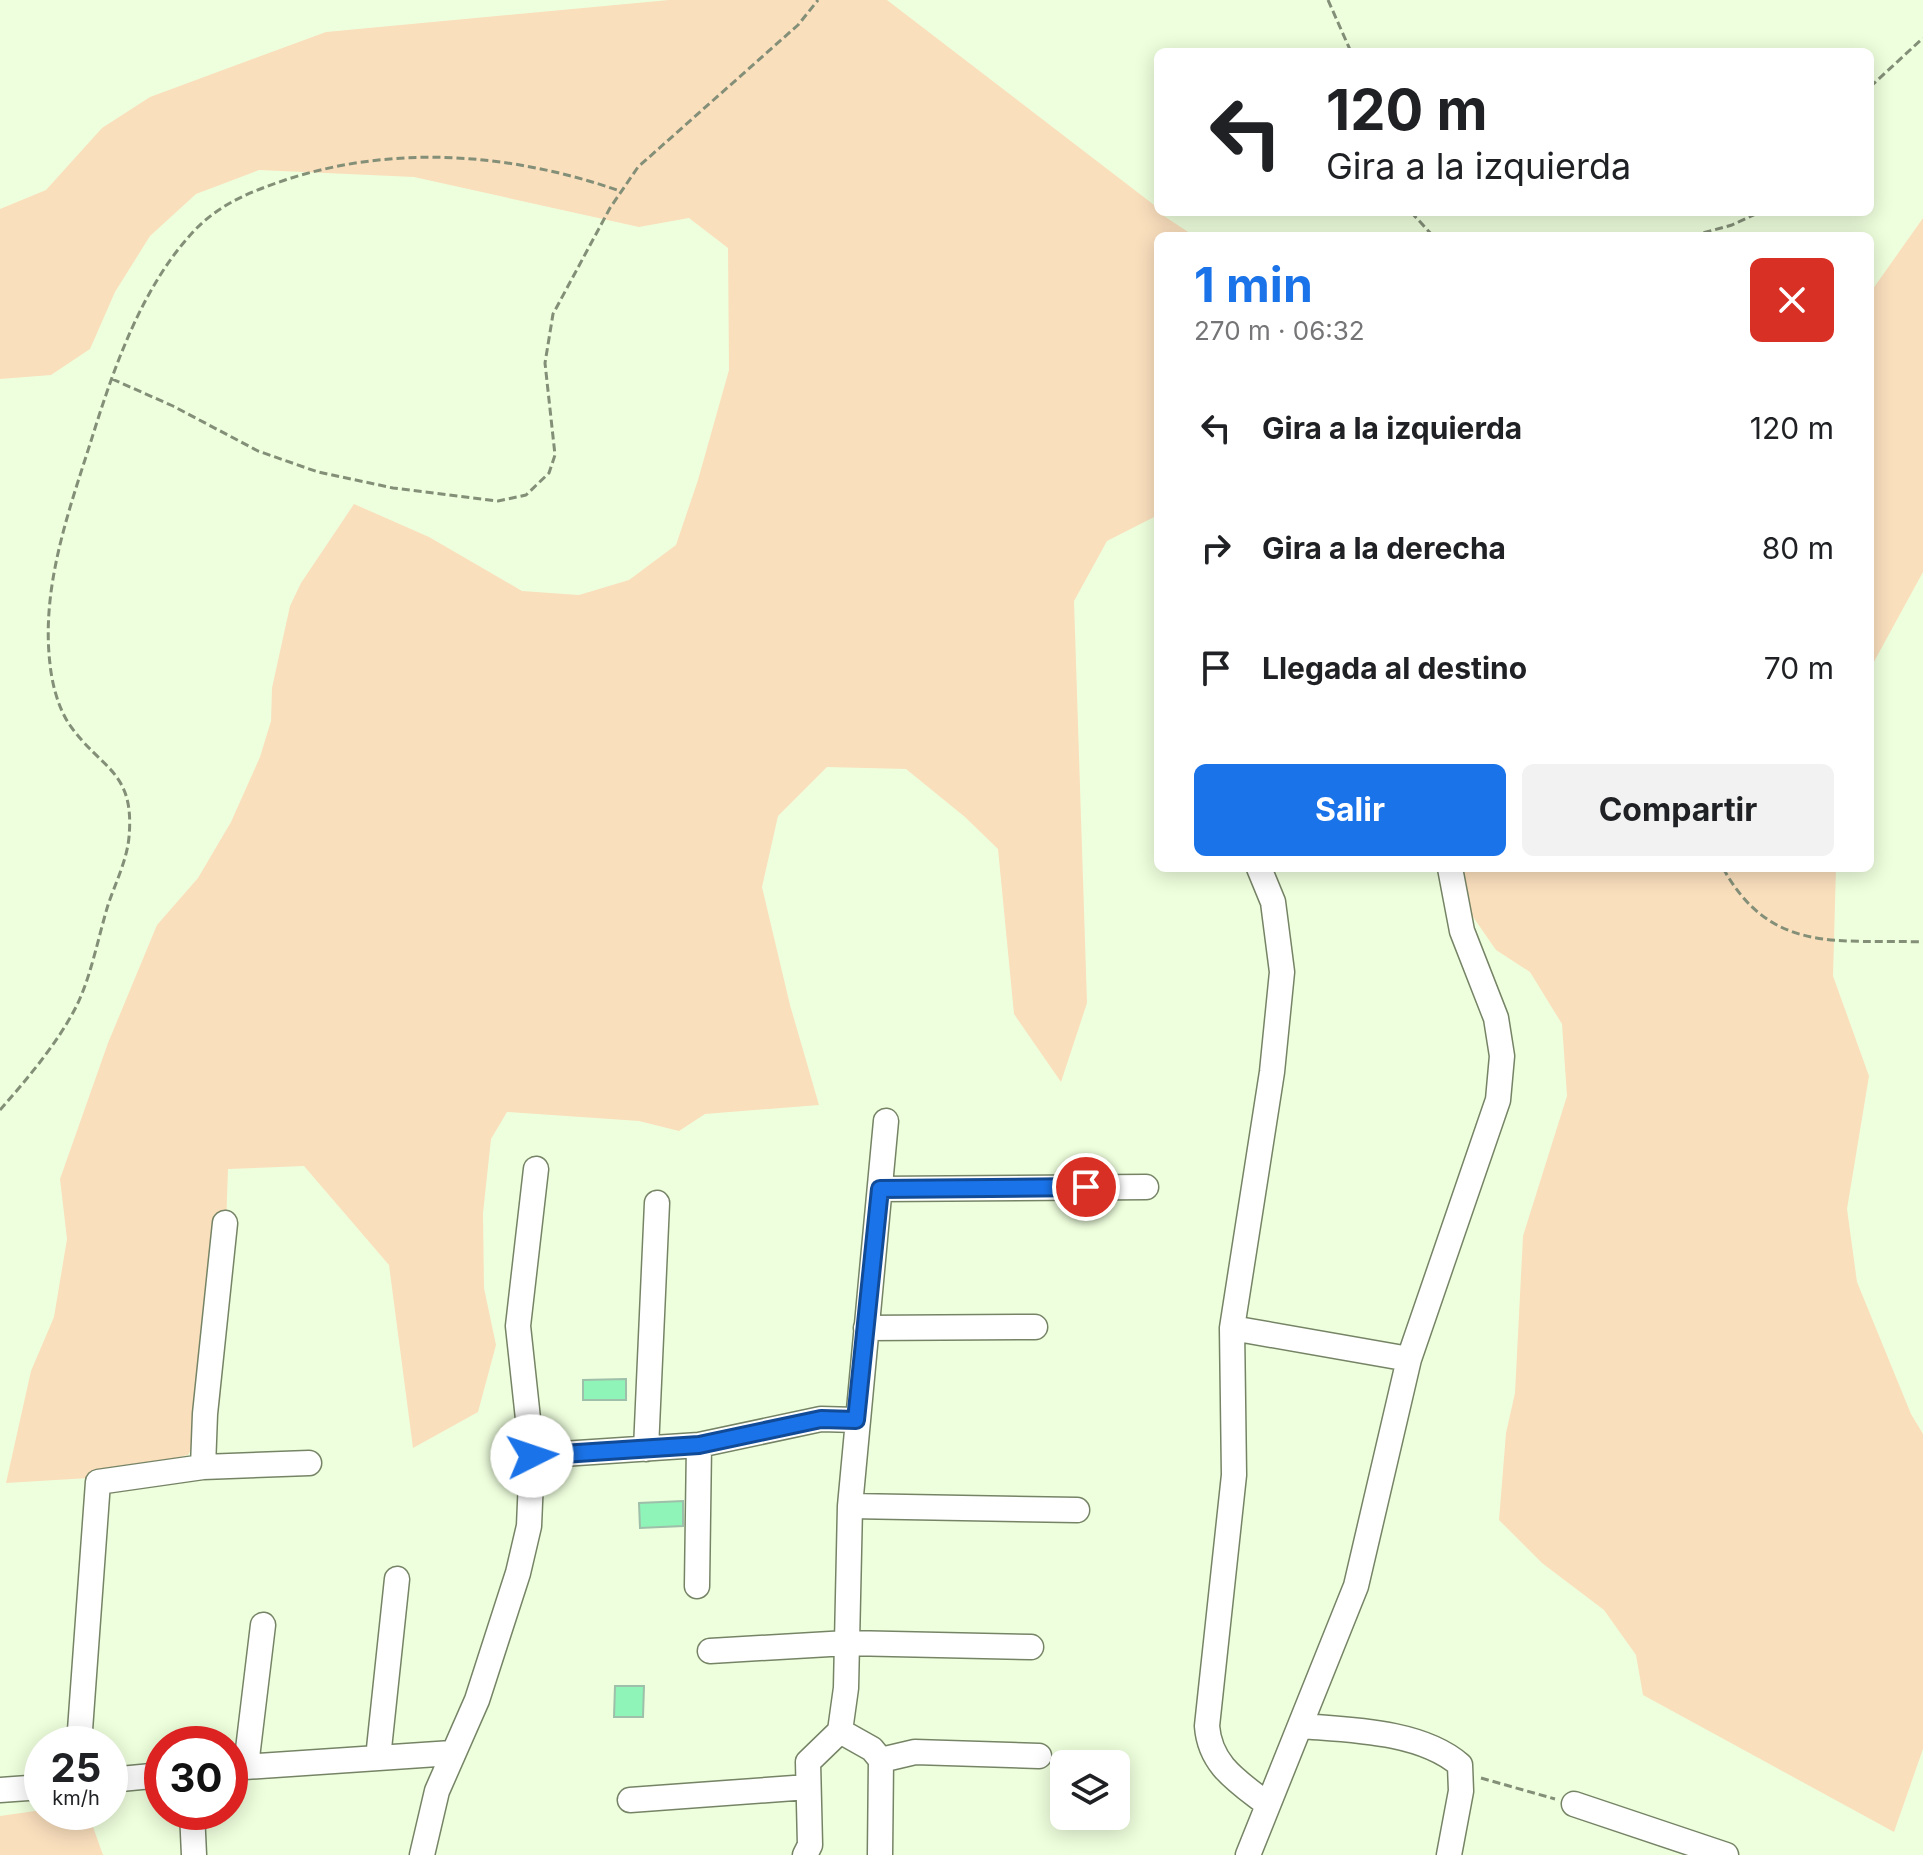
<!DOCTYPE html>
<html lang="es">
<meta charset="utf-8">
<style>
body{margin:0;font-family:Inter,sans-serif;background:#f2f2f2;color:#202124;height:100vh;display:flex;flex-direction:column;font-size:30px;white-space:nowrap}
*{box-sizing:border-box;margin:0}
p{font-size:26px;color:#757577}
.icon{flex:none;width:44px;height:44px;fill:none;stroke:currentColor;stroke-width:2;stroke-linecap:round;stroke-linejoin:round}
.map{position:relative;flex:1;overflow:hidden}
.drawer{position:absolute;left:1154px;top:232px;width:720px;height:640px;display:flex;flex-direction:column;background:#fff;border-radius:12px;box-shadow:0 4px 20px #0003}
.drawer>*{flex:none}
.guide{position:absolute;left:1154px;top:48px;width:720px;height:168px;border-radius:12px;box-shadow:0 4px 20px #0003;background:#fff;color:#202124;overflow:hidden}
.buttons{position:absolute;left:1050px;top:1750px;display:grid;gap:16px}
.buttons a{display:grid;place-items:center;width:80px;height:80px;border-radius:12px;background:#fff;box-shadow:0 4px 20px #0003;font-size:40px}
.speed{position:absolute;left:24px;top:1726px;display:flex;gap:16px;font-size:40px;font-weight:700;text-align:center}
.speed>*{display:grid;place-content:center;width:104px;height:104px;border-radius:50%;background:#fff;box-shadow:0 4px 20px #0003;line-height:1}
.speed small{font-size:20px;font-weight:400}
.speed .limit{border:12px solid #d22;background:#fff;color:#111}
.pin{position:absolute;display:grid;place-items:center;width:68px;height:68px;color:#fff;margin:-34px;border:4px solid #fff;border-radius:50%;box-shadow:0 2px 8px #0007}
.me{position:absolute;width:88px;margin:-44px;rotate:86deg;stroke-linejoin:round;filter:drop-shadow(0 0 6px #0008)}
.turn{display:flex;align-items:center;gap:28px;height:168px;padding:0 40px;font-size:36px}
.turn .icon{width:104px;height:104px;stroke-width:2.5}
.turn b{display:block;font-size:56px;line-height:68px}
.round{display:grid;place-items:center;flex:none;width:84px;height:84px;border-radius:12px;background:#f2f2f2}
.headline{display:flex;align-items:center;justify-content:space-between;height:136px;padding:0 40px}
h1{font-size:48px;font-weight:700;line-height:60px;color:#1a73e8}
.cta{display:flex;gap:16px;margin-top:auto;padding:16px 40px}
.cta a{flex:1;height:92px;border-radius:12px;background:#1a73e8;color:#fff;font-size:32px;font-weight:700;line-height:92px;text-align:center}
.cta a+a{background:#f2f2f2;color:#202124}
ul{padding:0;list-style:none}
li{display:flex;align-items:center;gap:24px;height:120px;padding:0 40px}
li div{flex:1}
li b{display:block;font-size:30px}
li em{font-style:normal}
.map>svg:first-child{display:block}
.green{fill:#fadfbd}
.building{fill:#8ef4b7;stroke:#9ebfa9;stroke-width:2}
.lines{fill:none;stroke-linecap:round;stroke-linejoin:round}
.minor-casing{stroke:#768466;stroke-width:27}
.path{stroke:#848f78;stroke-width:3;stroke-dasharray:8 4;stroke-linecap:butt}
.minor{stroke:#fff;stroke-width:24}
.route-casing{stroke:#114b97;stroke-width:20}
.route{stroke:#1a73e8;stroke-width:14}
</style>
<div class="map">
<svg width="1923" height="1855" viewBox="0 0 1923 1855">
<rect width="100%" height="100%" fill="#efd"/>
<path class="green" d="M669 0H887L1158 208V212L1194 236H1158V515L1107 541 1074 601 1087 1003 1061 1082 1014 1014 998 849 965 817 906 769 827 767 778 816 762 887 790 1005 819 1105 705 1114 679 1131 639 1121 507 1112 491 1139 483 1213 484 1288 496 1345 478 1412 413 1448 389 1265 304 1166 228 1169 220 1403 188 1455 89 1478 6 1483 31 1371 54 1317 67 1239 60 1179 108 1043 157 925 198 878 231 822 260 757 271 721 272 688 290 606 301 583 354 504 429 537 522 591 579 595 629 580 676 545 698 480 729 370 728 248 689 218 639 227 414 177 259 170 196 194 150 236 115 292 90 349 51 375 0 379V209L46 190 102 128 150 97 326 32Z
M1923 218V572L1870 669V293Z
M1439 868H1836L1833 976 1869 1076 1847 1209 1857 1282 1911 1414 1923 1434V1749L1894 1832 1643 1695 1636 1655 1604 1610 1542 1563 1499 1520 1506 1433 1515 1393 1523 1236 1567 1096 1562 1024 1530 972 1496 950Z
M42 1810 78 1812 93 1827 103 1855H0V1816Z"/>
<path class="building" d="M626 1379V1400H583V1380Z
M683 1501V1526L640 1528 639 1503Z
M615 1686H644L643 1717H614Z"/>
<g class="lines">
<g class="minor-casing">
<path id="minor" d="M1259 868 1273 902 1282 972 1272 1072 1232 1328 1234 1475 1207 1726C1210 1766 1239 1782 1268 1805
M880 1189 1146 1187
M866 1328 1035 1327
M1232 1328 1409 1359
M646 1449 657 1203
M532 1456 699 1445 821 1419 856 1420
M203 1467 205 1414 225 1223
M850 1506 1077 1510
M697 1586 699 1445
M710 1651 847 1643 1031 1647
M1301 1726C1350 1730 1421 1731 1460 1765L1461 1791 1449 1855
M840 1731 872 1749 881 1760 880 1855
M79 1744 98 1482 203 1467 309 1463
M378 1758 397 1579
M881 1760 915 1752 1039 1756
M246 1766 263 1625
M230 1768 452 1753
M110 1780 162 1775
M0 1790 42 1787
M630 1800 808 1787
M1574 1804 1726 1855
M192 1812 194 1855
M422 1855 437 1791 477 1700 518 1573 529 1526 532 1456 518 1326 536 1169
M805 1855 810 1845 808 1762 840 1731 846 1688 850 1506 886 1121
M1248 1855 1356 1586 1409 1359 1498 1100 1502 1056 1496 1018 1462 931 1450 868"/>
</g>
<path class="path" d="M1328 0 1351 52
M1870 87 1923 38
M1411 212 1433 236
M1692 236 1732 225 1760 212
M112 379 173 406 258 451 318 472 393 488 498 501 526 495 549 473 555 455 545 363 553 314 610 208 638 167 798 25 818 0
M1723 868C1771 955 1838 939 1923 942
M0 1110C27 1079 57 1044 76 1007 91 977 98 938 108 905 115 884 127 860 129 837 135 770 101 770 69 724 58 707 52 684 50 664 41 588 68 513 91 441 113 370 141 288 193 232 219 204 250 192 285 180 395 144 511 153 620 191
M1481 1778 1555 1799"/>
<use href="#minor" class="minor"/>
</g>
<g class="lines">
<g class="route-casing">
<path id="route" d="M532 1456 699 1445 821 1419 856 1420 880 1189 1086 1187"/>
</g>
<use href="#route" class="route"/>
</g>
</svg>
<div class="buttons">
<a><svg class="icon" aria-label="layers" viewBox="0 0 24 24"><path d="M12 4l9 5-9 5-9-5zM3 14l9 5 9-5"/></svg></a>
</div>
<div class="speed"><div>25<small>km/h</small></div><div class="limit">30</div></div>
<div class="pin" style="left:1086px;top:1187px;background:#d93025"><svg class="icon" aria-label="arrive" viewBox="0 0 24 24"><path d="M6 21V4h12l-3 4 3 4H6"/></svg></div>
<svg class="me" style="left:532px;top:1456px" viewBox="-20 -20 40 40"><circle r="19" fill="#fff"/><path d="M0-13L10 11 0 6-10 11z" fill="#1a73e8"/></svg>
<div class="guide">
<div class="turn"><svg class="icon" aria-label="left" viewBox="0 0 24 24"><path d="M17 20v-9H6M10 6l-5 5 5 5"/></svg><div><b>120 m</b>Gira a la izquierda</div></div>
</div>
<section class="drawer">
<div class="headline"><div><h1>1 min</h1><p>270 m · 06:32</p></div><a class="round" style="background:#d93025;color:#fff"><svg class="icon" aria-label="close" viewBox="0 0 24 24"><path d="M6 6l12 12M18 6L6 18"/></svg></a></div>
<ul>
<li><svg class="icon" aria-label="left" viewBox="0 0 24 24"><path d="M17 20v-9H6M10 6l-5 5 5 5"/></svg><div><b>Gira a la izquierda</b></div><em>120 m</em></li>
<li><svg class="icon" aria-label="right" viewBox="0 0 24 24"><path d="M7 20v-9h11M14 6l5 5-5 5"/></svg><div><b>Gira a la derecha</b></div><em>80 m</em></li>
<li><svg class="icon" aria-label="arrive" viewBox="0 0 24 24"><path d="M6 21V4h12l-3 4 3 4H6"/></svg><div><b>Llegada al destino</b></div><em>70 m</em></li>
</ul>
<div class="cta"><a>Salir</a><a>Compartir</a></div>
</section>
</div>
